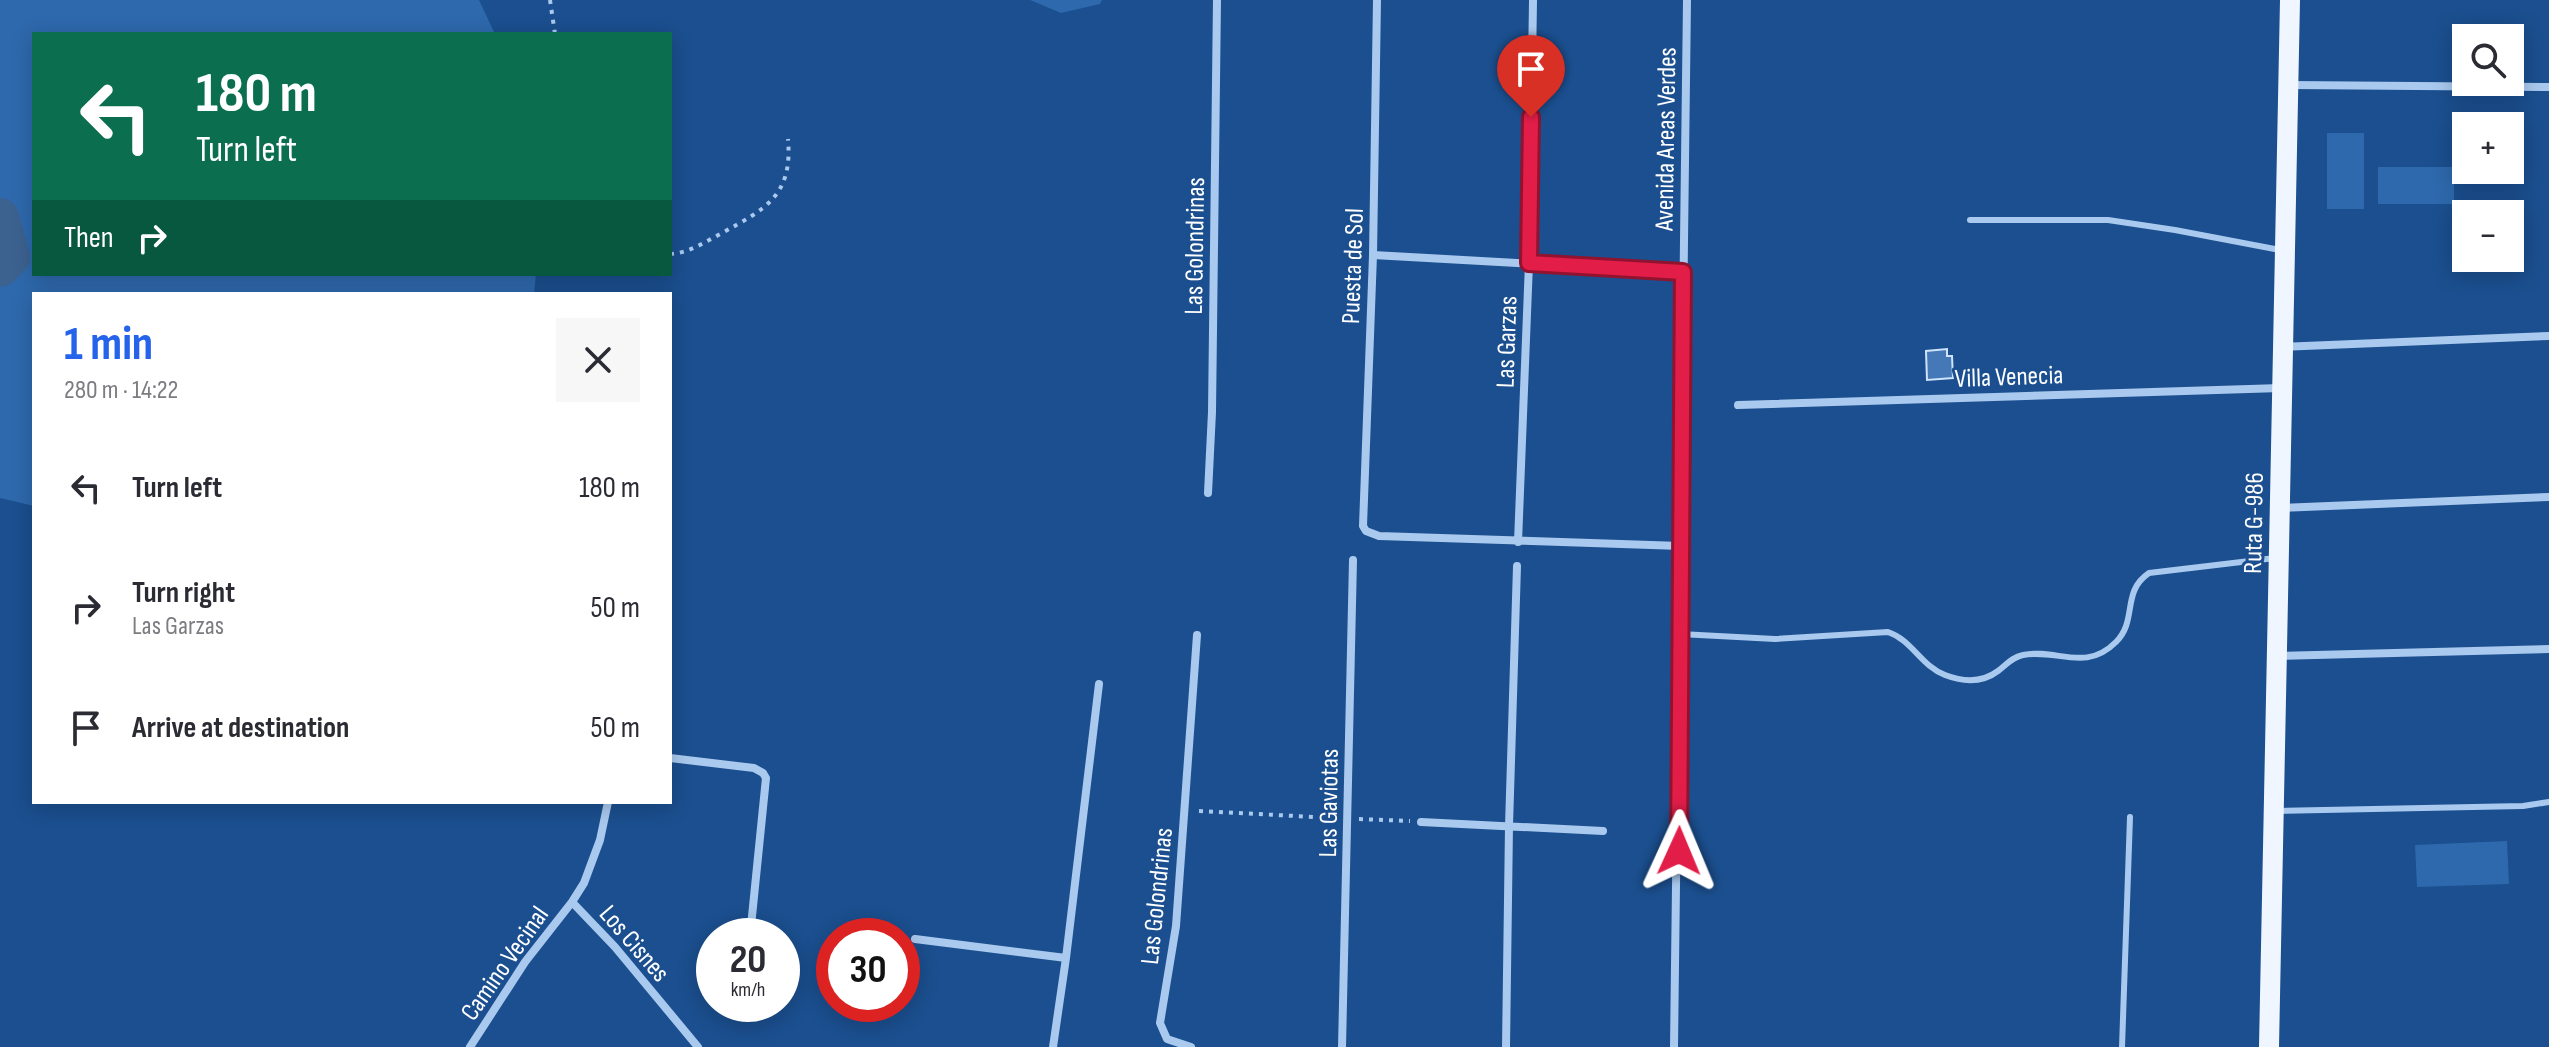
<!DOCTYPE html>
<meta charset="utf-8">
<style>
body{margin:0;font-family:"Sofia Sans Condensed",sans-serif;background:#f7f7f7;color:#2b2b33;height:100vh;display:flex;flex-direction:column;font-size:30px;white-space:nowrap}
*{box-sizing:border-box;margin:0}
p{font-size:26px;color:#7c7c81}
.icon{flex:none;width:44px;height:44px;fill:none;stroke:currentColor;stroke-width:2;stroke-linecap:round;stroke-linejoin:round}
.map{position:relative;flex:1;overflow:hidden}
.side{position:absolute;left:32px;top:292px;width:640px;height:512px;display:flex;flex-direction:column;background:#fff;border-radius:0px;box-shadow:0 4px 20px #0003}
.side>*{flex:none}
.banner{position:absolute;left:32px;top:32px;width:640px;height:244px;border-radius:0px;box-shadow:0 4px 20px #0003;background:#0b6e4f;color:#fff;overflow:hidden}
.controls{position:absolute;left:2452px;top:24px;display:grid;gap:16px}
.controls a{display:grid;place-items:center;width:72px;height:72px;border-radius:0px;background:#fff;box-shadow:0 4px 20px #0003;font-size:40px}
.speed{position:absolute;left:696px;top:918px;display:flex;gap:16px;font-size:40px;font-weight:700;text-align:center}
.speed>*{display:grid;place-content:center;width:104px;height:104px;border-radius:50%;background:#fff;box-shadow:0 4px 20px #0003;line-height:1}
.speed small{font-size:20px;font-weight:400}
.speed .limit{border:12px solid #d22;background:#fff;color:#111}
.pin{position:absolute;display:grid;place-items:center;width:68px;height:68px;color:#fff;margin:-82px -34px;border-radius:50% 50% 50% 0;rotate:-45deg;box-shadow:0 0 8px #0007}
.pin .icon{rotate:45deg}
.me{position:absolute;width:88px;margin:-44px;rotate:1deg;stroke-linejoin:round;filter:drop-shadow(0 0 6px #0008)}
.turn{display:flex;align-items:center;gap:28px;height:168px;padding:0 32px;font-size:36px}
.turn .icon{width:104px;height:104px;stroke-width:2.5}
.turn b{display:block;font-size:56px;line-height:68px}
.then{display:flex;align-items:center;height:76px;padding:0 32px;background:#0003;gap:16px;font-size:30px}
.round{display:grid;place-items:center;flex:none;width:84px;height:84px;border-radius:0px;background:#f7f7f7}
.summary{display:flex;align-items:center;justify-content:space-between;height:136px;padding:0 32px}
h1{font-size:48px;font-weight:700;line-height:60px;color:#2563eb}
ul{padding:0;list-style:none}
li{display:flex;align-items:center;gap:24px;height:120px;padding:0 32px}
li div{flex:1}
li b{display:block;font-size:30px}
li em{font-style:normal}
.map>svg:first-child{display:block}
.green{fill:#2e69ad}
.lines{fill:none;stroke-linecap:round;stroke-linejoin:round}
.river{stroke:#3c6290;stroke-width:38}
.building{fill:#4478b7;stroke:#cfe3fa;stroke-width:2}
.path{stroke:#a9c9ee;stroke-width:4;stroke-dasharray:4 6;stroke-linecap:butt}
.service{stroke:#a9c9ee;stroke-width:6}
.minor{stroke:#a9c9ee;stroke-width:8}
.primary{stroke:#f0f6ff;stroke-width:20}
.route-casing{stroke:#92132f;stroke-width:20}
.route{stroke:#e11d48;stroke-width:14}
.labels{text-anchor:middle;stroke-width:6;stroke-linejoin:round;paint-order:stroke}
.street-label{font-size:26px;fill:#fff;stroke:#1b4f8f}
</style>
<div class="map">
<svg width="2549" height="1047" viewBox="0 0 2549 1047">
<rect width="100%" height="100%" fill="#1b4f8f"/>
<path class="green" d="M0 0H479L495 34H34V274H536L534 294H34V506L0 498Z
M1030 0H1102L1100 4 1061 13Z
M2327 133H2364V209H2327Z
M2378 167H2454V204H2378Z
M2507 841 2509 884 2417 887 2415 845Z"/>
<g class="lines">
<path class="river" d="M0 217 11 257 0 268"/>
</g>
<path class="building" d="M1947 349V356H1952L1953 378 1927 380 1926 351Z"/>
<g class="lines">
<path class="path" d="M550 0 555 34
M670 254C689 253 705 242 722 233 765 209 793 196 788 139
M1199 811 1334 818
M1359 819 1410 821"/>
<path class="service" d="M1970 220H2108L2175 230 2280 250
M1680 634 1775 639 1888 632C1912 640 1921 666 1945 675 1963 682 1982 683 1998 671 2006 665 2012 657 2023 655 2057 648 2085 673 2116 642 2138 620 2121 592 2149 573L2275 558
M2277 811 2523 806 2549 802
M2122 1047 2130 817"/>
<path class="minor" d="M1377 0 1373 255 1363 526 1366 531 1379 536 1681 546
M2290 85 2549 87
M1373 255 1683 272
M2282 347 2549 336
M1738 405 2281 388
M1208 493 1212 412 1217 0
M2280 508 2549 497
M1518 542 1529 263 1533 0
M2277 656 2549 649
M670 758 754 768 763 773 766 778 750 936
M1421 822 1603 831
M572 902 615 947 698 1047
M915 939 1066 958
M470 1047 525 962 572 902 584 883 600 840 608 802
M1053 1047 1066 958 1099 684
M1191 1047 1167 1039 1160 1023 1176 926 1197 635
M1342 1047 1353 560
M1506 1047 1509 826 1517 566
M1674 1047 1687 0"/>
<path class="primary" d="M2269 1047 2290 0"/>
</g>
<g class="lines">
<g class="route-casing">
<path id="route" d="M1531 117 1529 263 1683 272 1679 851"/>
</g>
<use href="#route" class="route"/>
</g>
<g class="labels">
<g class="street-label">
<text transform="translate(1665 139) rotate(-89)" y="9">Avenida Areas Verdes</text>
<text transform="translate(1194 246) rotate(-89)" y="9">Las Golondrinas</text>
<text transform="translate(1352 266) rotate(-88)" y="9">Puesta de Sol</text>
<text transform="translate(1506 342) rotate(-88)" y="9">Las Garzas</text>
<text transform="translate(2009 376) rotate(-2)" y="9">Villa Venecia</text>
<text transform="translate(2253 523) rotate(-89)" y="9">Ruta G-986</text>
<text transform="translate(1328 803) rotate(-89)" y="9">Las Gaviotas</text>
<text transform="translate(1156 896) rotate(-84)" y="9">Las Golondrinas</text>
<text transform="translate(635 943) rotate(49)" y="9">Los Cisnes</text>
<text transform="translate(504 963) rotate(-55)" y="9">Camino Vecinal</text>
</g>
</g>
</svg>
<div class="controls">
<a><svg class="icon" aria-label="search" viewBox="0 0 24 24"><circle cx="10" cy="10" r="6"/><path d="M15 15l6 6"/></svg></a>
<a>+</a>
<a>−</a>
</div>
<div class="speed"><div>20<small>km/h</small></div><div class="limit">30</div></div>
<div class="pin" style="left:1531px;top:117px;background:#d93025"><svg class="icon" aria-label="arrive" viewBox="0 0 24 24"><path d="M6 21V4h12l-3 4 3 4H6"/></svg></div>
<svg class="me" style="left:1679px;top:851px" viewBox="-20 -20 40 40"><path d="M0-17L14 15 0 8-14 15z" fill="#e11d48" stroke="#fff" stroke-width="4"/></svg>
<div class="banner">
<div class="turn"><svg class="icon" aria-label="left" viewBox="0 0 24 24"><path d="M17 20v-9H6M10 6l-5 5 5 5"/></svg><div><b>180 m</b>Turn left</div></div>
<div class="then">Then<svg class="icon" aria-label="right" viewBox="0 0 24 24"><path d="M7 20v-9h11M14 6l5 5-5 5"/></svg></div>
</div>
<section class="side">
<div class="summary"><div><h1>1 min</h1><p>280 m · 14:22</p></div><a class="round"><svg class="icon" aria-label="close" viewBox="0 0 24 24"><path d="M6 6l12 12M18 6L6 18"/></svg></a></div>
<ul>
<li><svg class="icon" aria-label="left" viewBox="0 0 24 24"><path d="M17 20v-9H6M10 6l-5 5 5 5"/></svg><div><b>Turn left</b></div><em>180 m</em></li>
<li><svg class="icon" aria-label="right" viewBox="0 0 24 24"><path d="M7 20v-9h11M14 6l5 5-5 5"/></svg><div><b>Turn right</b><p>Las Garzas</p></div><em>50 m</em></li>
<li><svg class="icon" aria-label="arrive" viewBox="0 0 24 24"><path d="M6 21V4h12l-3 4 3 4H6"/></svg><div><b>Arrive at destination</b></div><em>50 m</em></li>
</ul>
</section>
</div>
